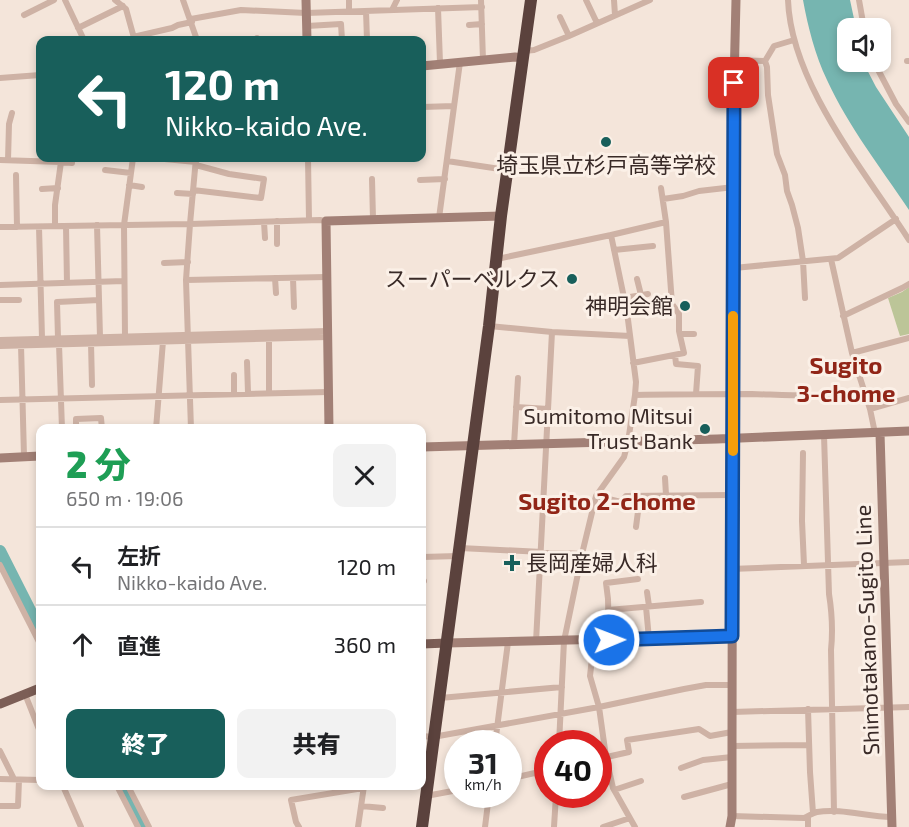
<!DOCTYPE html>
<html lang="ja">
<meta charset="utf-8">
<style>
body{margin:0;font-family:"Exo 2","Noto Sans JP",sans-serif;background:#f2f2f2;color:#202124;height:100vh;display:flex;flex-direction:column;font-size:22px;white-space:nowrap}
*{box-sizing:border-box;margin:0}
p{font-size:20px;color:#757577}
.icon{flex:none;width:33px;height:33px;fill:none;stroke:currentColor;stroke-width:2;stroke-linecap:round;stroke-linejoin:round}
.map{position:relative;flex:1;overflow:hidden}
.sheet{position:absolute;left:36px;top:424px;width:390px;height:366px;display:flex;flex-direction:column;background:#fff;border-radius:12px;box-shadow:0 3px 9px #0003}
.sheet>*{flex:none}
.hud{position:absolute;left:36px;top:36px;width:390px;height:126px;border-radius:12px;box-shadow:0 3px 9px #0003;background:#185f5b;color:#fff;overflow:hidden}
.fabs{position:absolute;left:837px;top:18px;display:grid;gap:12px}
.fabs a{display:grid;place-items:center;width:54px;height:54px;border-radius:12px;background:#fff;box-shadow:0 3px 9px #0003;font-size:30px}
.speed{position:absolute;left:444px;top:730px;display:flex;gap:12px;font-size:30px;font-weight:700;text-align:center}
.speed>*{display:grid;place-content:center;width:78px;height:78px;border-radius:50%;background:#fff;box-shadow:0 3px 9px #0003;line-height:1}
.speed small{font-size:15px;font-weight:400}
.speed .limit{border:9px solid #d22;background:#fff;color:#111}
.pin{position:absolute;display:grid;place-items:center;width:51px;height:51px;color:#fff;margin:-26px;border-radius:12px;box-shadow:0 3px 9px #0006}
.me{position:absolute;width:66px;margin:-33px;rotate:89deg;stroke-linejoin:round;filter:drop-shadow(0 0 4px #0008)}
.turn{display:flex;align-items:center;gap:21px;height:126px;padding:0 30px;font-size:27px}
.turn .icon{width:78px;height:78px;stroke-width:2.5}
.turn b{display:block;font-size:42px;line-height:51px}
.round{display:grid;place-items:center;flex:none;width:63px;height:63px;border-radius:12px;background:#f2f2f2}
.overview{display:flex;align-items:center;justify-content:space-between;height:102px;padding:0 30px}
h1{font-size:36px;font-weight:800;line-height:45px;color:#1e9e55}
.action{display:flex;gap:12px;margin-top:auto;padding:12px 30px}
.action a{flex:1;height:69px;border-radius:12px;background:#185f5b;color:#fff;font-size:24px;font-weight:800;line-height:69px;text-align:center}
.action a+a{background:#f2f2f2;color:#202124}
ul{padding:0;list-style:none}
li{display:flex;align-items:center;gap:18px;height:78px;padding:0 30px;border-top:2px solid #e0e0e0}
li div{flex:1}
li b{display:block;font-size:22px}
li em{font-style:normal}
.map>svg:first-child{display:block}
.green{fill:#bcc598}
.water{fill:#76b5b0}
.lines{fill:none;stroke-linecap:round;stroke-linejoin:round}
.river{stroke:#76b5b0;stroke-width:12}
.street{stroke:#ceb2a5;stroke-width:6}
.secondary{stroke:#a28076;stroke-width:9}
.primary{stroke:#7c5e56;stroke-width:9}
.highway{stroke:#5b423d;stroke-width:12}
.route-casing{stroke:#114b97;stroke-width:15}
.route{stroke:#1a73e8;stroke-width:10}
.slow{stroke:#f59e0b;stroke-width:10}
.poi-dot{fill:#185f5b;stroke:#fbf0e7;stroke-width:2}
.labels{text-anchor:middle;stroke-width:6;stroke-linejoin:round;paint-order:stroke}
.poi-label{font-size:22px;fill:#392a27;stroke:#fbf0e7;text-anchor:end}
.street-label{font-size:22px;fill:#392a27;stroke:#fbf0e7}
.neighbourhood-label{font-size:24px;font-weight:bold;fill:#912517;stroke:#fbf0e7}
</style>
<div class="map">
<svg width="909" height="827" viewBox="0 0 909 827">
<rect width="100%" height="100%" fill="#f4e5da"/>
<path class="green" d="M909 287V334L900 336 888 298 902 292Z"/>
<path class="water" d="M803 0H850L856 28H848V62H863L876 87 909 137V210C881 168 848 126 827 80 815 55 808 27 803 0Z"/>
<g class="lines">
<path class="river" d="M0 551 40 630
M122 786 143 827"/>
<path class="street" d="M65 0 84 40
M115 0 126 9 134 38
M183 0 197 40
M349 0V11
M481 0 483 60
M586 0 597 23
M614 0 615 15
M788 0C791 84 865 171 909 240
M859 0 864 28
M438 8 440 63
M392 10 397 0
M366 11 367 40
M24 15 54 0
M560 17 569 36
M191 19 241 10 306 13 482 7
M469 25 482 24
M307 26 341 24 342 40
M78 28 123 6
M133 37 172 28 178 25 192 22
M257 38V40
M524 51 534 50 569 36 650 0
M734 60 765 61 774 46 794 40
M765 61 767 67 768 95 777 154 785 175 787 191 792 205 798 228 803 261 805 298
M907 61H909
M874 62 896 104 909 122
M0 78 40 75
M422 107 454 106
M40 123V126
M154 158 196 162
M308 158 309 220
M0 160 61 162
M8 160 9 124 12 113
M447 161 500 169
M105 170 131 173
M16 175 17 227
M372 179 373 219
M420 180 445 179
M129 185 142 187
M661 188 666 222
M42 189 58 188
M193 190 261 198 264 179 229 174 196 165
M177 193 193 194
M663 199 683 196 699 191 734 187
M439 218 460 62
M277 221V244
M264 222 265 238
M97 225 100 337
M55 226V205L61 162 72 163V158
M66 226 67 283
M0 227 190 224 320 220 326 221
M39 227 42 338
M611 235 666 222 672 304 679 314V331L684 353 633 363
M614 250 653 246
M497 259 611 235 627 312 636 382 635 395 628 442 624 457 596 496 582 554 564 641 559 744
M831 259 852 353 870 409 875 433
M164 263 188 262
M734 268 838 258 896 219
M275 278 276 293
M293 278 294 307
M637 279 641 295
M186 280 326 277
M0 285 124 281
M624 298 648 294
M0 300H19
M843 316 902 288 909 284
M489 326 552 332 630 336
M680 334H694
M125 336 124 225 133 158
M58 338 57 302 99 300
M269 338V393
M0 340 327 331
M91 343 92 385
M59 344 62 429
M21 345 24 456
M0 346 327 337
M852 353 909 338
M675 355 676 364 698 366 696 394
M247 362 248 393
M234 393V375
M635 395C674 394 713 394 752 394 789 395 828 398 864 391
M0 400 328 392
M516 407 548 409
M870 409 909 398
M76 429V419L101 418 102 429
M156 429 163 341
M191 429 186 280 190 224 196 158
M824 435 829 594C832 613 833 631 831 650L834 812
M514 445 518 378
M803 453 802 521 804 565
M665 478 666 495
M596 496 621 502 626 496 732 495
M636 527 640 496
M460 548 582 554
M422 557 458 556
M0 565 40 644
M731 569 909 562
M422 581H424
M647 592 649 606
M646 607 649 639
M608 610 701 602
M594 640 590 676 599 707 606 757 613 788 635 827
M609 640 608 599 606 583 638 579
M617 640 619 664
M536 642 552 332
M25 694 40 732
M440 698 562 687
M808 709 810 772 813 813
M732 712 909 707
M422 736 433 737 599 707 684 689 706 685H732
M495 744 508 642
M732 746 808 745
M0 751 14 779
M598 759 629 752 627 740 699 729 710 736 732 732
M681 768 703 760 732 757
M0 779 40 780
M508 779 548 770
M63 786 81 827
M117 786 138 827
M128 786 149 827
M614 790 641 781
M426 796 458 790
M684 797 732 784
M0 806H18L19 780
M361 806 383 808
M732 816 804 818C809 816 812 813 817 812 841 808 868 817 891 817
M299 827 296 822 291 800 363 788
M358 827 364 786
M485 827 489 795
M554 827 556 795
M603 827 630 818
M808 827V818"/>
<path class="secondary" d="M306 0 307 40
M422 66 515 57 523 58
M329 429 326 221 501 216
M880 433 892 827
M422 447 717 439 909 431
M0 458 40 456
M447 643 732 636
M730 827 732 816V746L733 126 736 0"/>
<path class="primary" d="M422 644 447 643
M0 704 40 688"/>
<path class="highway" d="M422 827 489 326 501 216 531 0"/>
</g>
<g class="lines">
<g class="route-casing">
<path id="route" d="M609 640 732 636 734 83"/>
</g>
<use href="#route" class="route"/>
<path class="slow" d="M733 451V316"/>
</g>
<g class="poi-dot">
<circle cx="606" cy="142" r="6"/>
<circle cx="572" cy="279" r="6"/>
<circle cx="685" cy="306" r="6"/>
<circle cx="705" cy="429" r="6"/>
<path d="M509 554h6v6h6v6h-6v6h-6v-6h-6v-6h6z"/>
</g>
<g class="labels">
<g class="poi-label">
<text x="606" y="173" text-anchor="middle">埼玉県立杉戸高等学校</text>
<text x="560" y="287">スーパーベルクス</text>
<text x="673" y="314">神明会館</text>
<text x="693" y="424">Sumitomo Mitsui<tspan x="693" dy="25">Trust Bank</tspan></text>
<text x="526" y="571" text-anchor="start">長岡産婦人科</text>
</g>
<g class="street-label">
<text transform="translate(867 630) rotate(-92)" y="8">Shimotakano-Sugito Line</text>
</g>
<g class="neighbourhood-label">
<text x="846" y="374">Sugito<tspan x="846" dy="28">3-chome</tspan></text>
<text x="607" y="510">Sugito 2-chome</text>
</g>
</g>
</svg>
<div class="fabs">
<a><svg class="icon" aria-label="sound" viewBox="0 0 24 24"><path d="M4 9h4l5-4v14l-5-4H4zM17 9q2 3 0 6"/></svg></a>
</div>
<div class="speed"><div>31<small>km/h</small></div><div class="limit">40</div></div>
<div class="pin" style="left:734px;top:83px;background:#d93025"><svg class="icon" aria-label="arrive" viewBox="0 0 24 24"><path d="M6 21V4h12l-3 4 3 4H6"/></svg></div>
<svg class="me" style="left:609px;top:640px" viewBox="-20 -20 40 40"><circle r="17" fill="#1a73e8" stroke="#fff" stroke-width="3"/><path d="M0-11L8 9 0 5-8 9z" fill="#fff"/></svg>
<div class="hud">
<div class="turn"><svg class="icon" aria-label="left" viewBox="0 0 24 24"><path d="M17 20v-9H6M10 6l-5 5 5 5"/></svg><div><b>120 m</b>Nikko-kaido Ave.</div></div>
</div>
<section class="sheet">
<div class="overview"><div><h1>2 分</h1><p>650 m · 19:06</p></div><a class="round"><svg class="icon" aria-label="close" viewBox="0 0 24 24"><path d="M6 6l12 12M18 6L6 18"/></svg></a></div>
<ul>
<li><svg class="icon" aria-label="left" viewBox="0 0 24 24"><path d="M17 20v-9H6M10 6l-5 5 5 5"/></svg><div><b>左折</b><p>Nikko-kaido Ave.</p></div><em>120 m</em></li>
<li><svg class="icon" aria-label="ahead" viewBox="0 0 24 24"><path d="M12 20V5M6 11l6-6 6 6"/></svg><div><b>直進</b></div><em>360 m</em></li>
</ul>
<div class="action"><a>終了</a><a>共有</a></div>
</section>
</div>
